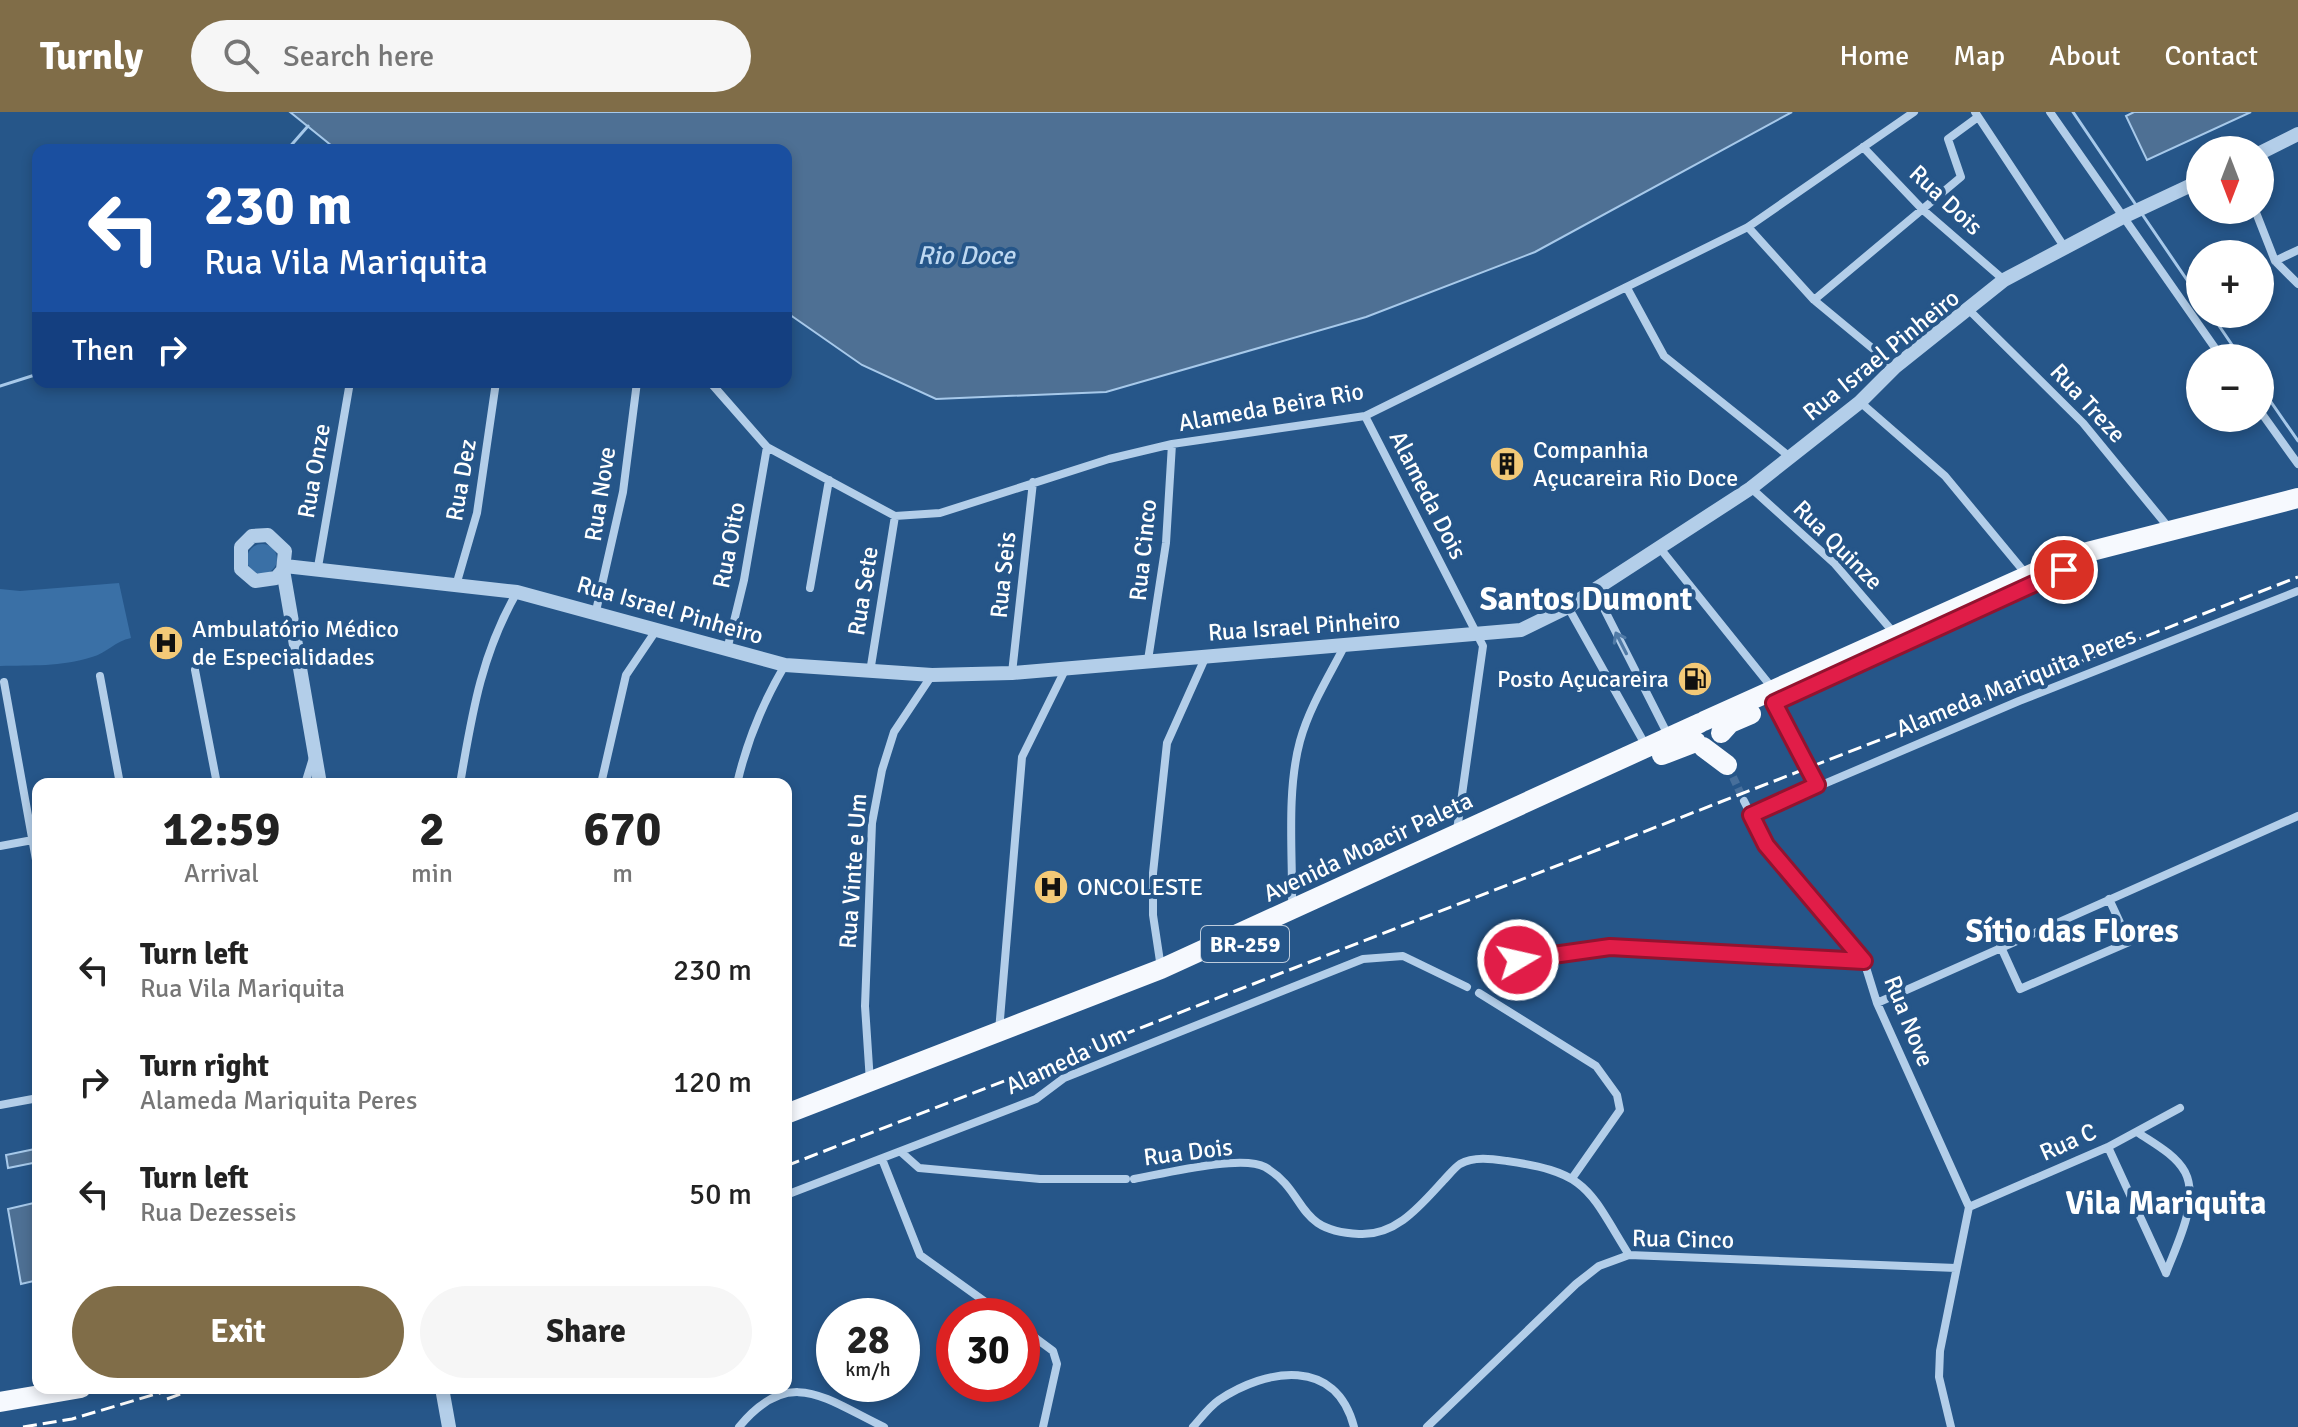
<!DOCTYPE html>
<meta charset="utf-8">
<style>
body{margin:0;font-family:Signika,sans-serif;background:#f6f6f6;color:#222;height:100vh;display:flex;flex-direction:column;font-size:30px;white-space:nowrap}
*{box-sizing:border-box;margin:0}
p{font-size:26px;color:#767676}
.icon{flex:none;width:44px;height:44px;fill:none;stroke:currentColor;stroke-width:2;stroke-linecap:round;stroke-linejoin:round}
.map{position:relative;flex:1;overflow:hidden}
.side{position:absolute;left:32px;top:666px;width:760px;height:616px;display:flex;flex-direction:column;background:#fff;border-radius:16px;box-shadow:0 4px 12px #0003}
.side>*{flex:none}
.banner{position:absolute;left:32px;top:32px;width:760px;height:244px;border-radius:16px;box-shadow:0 4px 12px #0003;background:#1a4fa0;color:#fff;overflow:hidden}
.needle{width:52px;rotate:180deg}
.controls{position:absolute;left:2186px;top:24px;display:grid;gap:16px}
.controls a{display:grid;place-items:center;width:88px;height:88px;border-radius:50%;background:#fff;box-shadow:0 4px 12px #0003;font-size:40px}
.speed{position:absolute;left:816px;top:1186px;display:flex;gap:16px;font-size:40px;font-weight:700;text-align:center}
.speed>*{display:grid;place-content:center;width:104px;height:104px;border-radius:50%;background:#fff;box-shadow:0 4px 12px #0003;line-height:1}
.speed small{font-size:20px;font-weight:400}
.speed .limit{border:12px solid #d22;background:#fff;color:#111}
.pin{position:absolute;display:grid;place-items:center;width:68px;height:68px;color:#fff;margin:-34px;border:4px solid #fff;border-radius:50%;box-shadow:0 2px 8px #0007}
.me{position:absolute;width:88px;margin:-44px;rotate:81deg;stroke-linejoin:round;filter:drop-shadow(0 0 6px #0008)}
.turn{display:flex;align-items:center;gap:28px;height:168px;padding:0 40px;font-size:36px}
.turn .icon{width:104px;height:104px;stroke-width:2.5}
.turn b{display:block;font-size:56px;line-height:68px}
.then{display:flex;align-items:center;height:76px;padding:0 40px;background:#0003;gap:16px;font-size:30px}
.eta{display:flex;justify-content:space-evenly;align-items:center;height:136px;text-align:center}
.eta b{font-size:48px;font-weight:800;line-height:56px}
.cta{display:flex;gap:16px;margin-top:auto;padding:16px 40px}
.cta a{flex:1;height:92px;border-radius:48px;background:#806d48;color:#fff;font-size:32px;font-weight:800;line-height:92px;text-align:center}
.cta a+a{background:#f6f6f6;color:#222}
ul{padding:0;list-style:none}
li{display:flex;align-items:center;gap:24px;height:112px;padding:0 40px}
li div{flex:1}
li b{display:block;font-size:30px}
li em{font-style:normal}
header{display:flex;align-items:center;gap:48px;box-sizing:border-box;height:112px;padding:0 40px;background:#806d48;color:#fff}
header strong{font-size:38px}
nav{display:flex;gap:44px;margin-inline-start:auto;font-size:28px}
.search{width:560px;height:72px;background:#f6f6f6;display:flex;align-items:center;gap:20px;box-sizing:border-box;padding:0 28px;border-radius:44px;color:#767676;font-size:30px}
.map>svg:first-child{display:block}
.green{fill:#3a70a6}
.water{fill:#4e7094;stroke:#a7c9ea;stroke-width:2}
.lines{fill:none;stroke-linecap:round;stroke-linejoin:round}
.stream{stroke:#a7c9ea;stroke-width:3}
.minor-tunnel{stroke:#476f9b;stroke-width:8;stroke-dasharray:8 4;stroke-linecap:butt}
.minor{stroke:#b3cee9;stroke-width:8}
.tertiary{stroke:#b3cee9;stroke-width:14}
.primary{stroke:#f6f9fe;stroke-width:20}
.rail{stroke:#fff;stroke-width:3;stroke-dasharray:14 6;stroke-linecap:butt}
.oneway{stroke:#507aa6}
.route-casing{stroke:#92132f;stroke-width:20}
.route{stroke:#e11d48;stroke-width:14}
.labels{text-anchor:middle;stroke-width:8;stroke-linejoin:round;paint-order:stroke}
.shield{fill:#265689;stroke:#beccdc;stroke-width:2}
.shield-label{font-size:22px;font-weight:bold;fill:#fff}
.street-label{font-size:24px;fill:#fff;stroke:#265689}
.poi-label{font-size:24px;fill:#fff;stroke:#265689;text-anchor:start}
.water-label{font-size:26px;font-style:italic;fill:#bed8f1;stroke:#265689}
.district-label{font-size:32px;font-weight:bold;fill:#fff;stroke:#265689}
</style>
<header>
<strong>Turnly</strong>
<div class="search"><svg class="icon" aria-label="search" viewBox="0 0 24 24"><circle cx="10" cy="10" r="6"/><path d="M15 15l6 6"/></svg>Search here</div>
<nav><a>Home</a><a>Map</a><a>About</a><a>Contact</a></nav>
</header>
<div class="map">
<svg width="2298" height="1315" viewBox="0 0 2298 1315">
<rect width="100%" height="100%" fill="#265689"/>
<path class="green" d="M247 447a15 15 0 1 1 30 0a15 15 0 1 1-30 0Z
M119 471 131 526C115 529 107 541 92 545 60 555 32 553 0 554V477L20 479Z"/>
<path class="water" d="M290 0H1792L1535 140 1366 205 1106 280 936 287 862 253 786 200V38H337Z
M2134 0H2251L2147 48 2126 4Z
M35 1037 38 1050 8 1056 6 1043Z
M38 1090V1168L21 1172 8 1097Z"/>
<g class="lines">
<path class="stream" d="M2073 0 2136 93
M287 38 308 14
M2142 102 2200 187
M2211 202 2241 246
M0 274 38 262
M2260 274 2298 329"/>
<path class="minor-tunnel" d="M1733 665 1744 689"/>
<path class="minor" d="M1975 0 2065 136
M2050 0 2222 246
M1863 35 1922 97 2004 168
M2255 98 2275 149 2298 172
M1748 115 1814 188 1895 255
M2275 149 2298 138
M1627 176 1664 244 1790 345
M1814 188 1961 65 1948 27 1978 5
M1970 199 2083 311 2169 416
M710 270 767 335 895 404 940 401 1109 347 1172 332 1365 304 1748 115 1914 0
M1860 290 1945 364 2026 462
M2260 299 2298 352
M1365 304 1483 534 1457 718
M1751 376 1834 451 1894 521
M1659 435 1773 577
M318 455 350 270
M457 470 477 401 496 270
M810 476 829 368
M1595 479 1669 625
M1568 495 1646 634
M596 499 623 380 637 270
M727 538 744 468 767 335
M1148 548 1166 431 1172 332
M195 558 217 672
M870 560 895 404
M1012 561 1033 370
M100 564 120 672
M4 570 38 759
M1774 591 1817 673
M305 672 313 646
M460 672C472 602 481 543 517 480
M601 672 626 563 655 520
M737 672C747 628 762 592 785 553
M1744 689 1766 733 1864 849 1877 891 1969 1095 1940 1239 1939 1265 1951 1315
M1751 703 2019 589 2298 479
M0 734 38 727
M1292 797C1293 744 1286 681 1300 629 1309 596 1329 564 1345 533
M2000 833 2020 877 2129 830 2109 787
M1518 848 1610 835 1864 849
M1161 856 1153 803V761L1167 631 1206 544
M1479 881 1596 954 1617 983 1620 998 1573 1065
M1877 891 2298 704
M999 919 1022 645 1066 556
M870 970 865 894 872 711 882 658 894 620 932 563
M0 993 38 986
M2137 1020C2153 1031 2175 1042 2185 1060 2200 1089 2176 1134 2166 1161
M2108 1035 2166 1161
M901 1040 919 1056 1040 1067H1126
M882 1047 920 1143 1005 1204
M1134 1067C1162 1062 1242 1042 1265 1055 1309 1081 1293 1119 1359 1122 1396 1124 1420 1094 1443 1069 1448 1064 1454 1056 1460 1052 1474 1044 1493 1047 1507 1049 1589 1061 1588 1077 1629 1143
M786 1083 1036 987 1064 966 1363 847 1403 844 1467 875
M1969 1095 2108 1035 2180 996
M1022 1216 1053 1239 1057 1252 1043 1315
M739 1315C790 1253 825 1287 884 1315
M1193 1315C1201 1306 1209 1295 1219 1288 1267 1256 1336 1245 1354 1315
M1427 1315 1576 1172 1599 1154 1629 1143 1956 1156"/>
<path class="tertiary" d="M2260 41 2298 22
M285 454 517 480 785 553 932 563 1012 561 1521 518 1568 495 1751 376 1860 290 1895 255 2004 168 2121 106 2200 69
M283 458 276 466 255 469 241 457V435L252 424 268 423 285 439 283 458 320 672
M442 1276 449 1315"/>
<path class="primary" d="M1704 609 2072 444 2298 386
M1721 621 1730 611 1751 602
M1703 635 1727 653
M1662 643 1696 630
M786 1002 1161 857 1700 611
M0 1290 81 1276"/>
<path class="rail" d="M786 1054 2298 465
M167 1287 197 1276
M23 1315 72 1307 176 1276"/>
</g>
<defs><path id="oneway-shaft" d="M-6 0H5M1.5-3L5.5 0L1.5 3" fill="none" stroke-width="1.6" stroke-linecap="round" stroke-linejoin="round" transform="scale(2)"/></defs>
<use class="oneway" href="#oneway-shaft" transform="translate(1621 531) rotate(-117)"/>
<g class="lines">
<g class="route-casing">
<path id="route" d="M1518 848 1610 835 1864 849 1766 733 1751 703 1817 673 1774 591 2064 458"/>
</g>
<use href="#route" class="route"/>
</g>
<defs>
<g id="building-disc" transform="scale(1.8)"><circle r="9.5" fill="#f3c977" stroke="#265689"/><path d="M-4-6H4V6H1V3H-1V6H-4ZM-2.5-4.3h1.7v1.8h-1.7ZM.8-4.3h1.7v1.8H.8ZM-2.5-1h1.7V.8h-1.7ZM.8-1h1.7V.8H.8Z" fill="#111"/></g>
<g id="hospital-disc" transform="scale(1.8)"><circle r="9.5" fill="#f3c977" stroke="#265689"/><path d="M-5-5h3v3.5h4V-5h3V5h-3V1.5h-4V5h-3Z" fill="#111"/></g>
<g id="fuel-disc" transform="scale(1.8)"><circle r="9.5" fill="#f3c977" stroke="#265689"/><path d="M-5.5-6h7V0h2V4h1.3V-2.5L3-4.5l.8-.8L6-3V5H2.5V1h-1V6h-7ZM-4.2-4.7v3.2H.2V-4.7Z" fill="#111"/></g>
</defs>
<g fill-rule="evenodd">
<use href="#building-disc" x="1507" y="352"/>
<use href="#hospital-disc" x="166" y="531"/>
<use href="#fuel-disc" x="1695" y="567"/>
<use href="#hospital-disc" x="1051" y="775"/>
</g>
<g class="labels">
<rect class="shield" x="1201" y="814" width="88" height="36" rx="6"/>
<g class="shield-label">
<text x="1245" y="840">BR-259</text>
</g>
<g class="street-label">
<text transform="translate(1946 88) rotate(43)" y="8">Rua Dois</text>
<text transform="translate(1881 243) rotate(-39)" y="8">Rua Israel Pinheiro</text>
<text transform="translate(2088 291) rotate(47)" y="8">Rua Treze</text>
<text transform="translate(1271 295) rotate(-10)" y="8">Alameda Beira Rio</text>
<text transform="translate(314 359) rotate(-80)" y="8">Rua Onze</text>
<text transform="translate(461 368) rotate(-80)" y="8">Rua Dez</text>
<text transform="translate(600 382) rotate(-81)" y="8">Rua Nove</text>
<text transform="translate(1428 383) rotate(63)" y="8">Alameda Dois</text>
<text transform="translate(729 433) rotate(-79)" y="8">Rua Oito</text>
<text transform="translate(1838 433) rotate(45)" y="8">Rua Quinze</text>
<text transform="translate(1143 438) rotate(-84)" y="8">Rua Cinco</text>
<text transform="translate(1003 463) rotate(-84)" y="8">Rua Seis</text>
<text transform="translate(863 479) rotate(-81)" y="8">Rua Sete</text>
<text transform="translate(670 498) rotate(16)" y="8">Rua Israel Pinheiro</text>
<text transform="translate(1304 514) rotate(-4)" y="8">Rua Israel Pinheiro</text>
<text transform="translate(2016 570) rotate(-22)" y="8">Alameda Mariquita Peres</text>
<text transform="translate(1368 735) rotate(-25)" y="8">Avenida Moacir Paleta</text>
<text transform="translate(853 759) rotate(-86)" y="8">Rua Vinte e Um</text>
<text transform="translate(1909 909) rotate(68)" y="8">Rua Nove</text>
<text transform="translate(1066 948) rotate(-25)" y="8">Alameda Um</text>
<text transform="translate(2068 1030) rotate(-24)" y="8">Rua C</text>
<text transform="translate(1188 1040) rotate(-7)" y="8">Rua Dois</text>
<text transform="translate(1683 1127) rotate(1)" y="8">Rua Cinco</text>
</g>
<g class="poi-label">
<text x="1533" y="346">Companhia<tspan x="1533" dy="28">Açucareira Rio Doce</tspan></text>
<text x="192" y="525">Ambulatório Médico<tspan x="192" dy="28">de Especialidades</tspan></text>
<text x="1669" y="575" text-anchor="end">Posto Açucareira</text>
<text x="1077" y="783">ONCOLESTE</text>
</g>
<g class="water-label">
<text x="966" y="152">Rio Doce</text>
</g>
<g class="district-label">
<text x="1586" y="498">Santos Dumont</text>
<text x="2072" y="830">Sítio das Flores</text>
<text x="2166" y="1102">Vila Mariquita</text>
</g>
</g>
</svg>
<div class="controls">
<a><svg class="needle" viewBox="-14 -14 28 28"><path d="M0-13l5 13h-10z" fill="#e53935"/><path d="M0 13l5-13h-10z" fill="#767676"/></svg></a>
<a>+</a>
<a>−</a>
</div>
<div class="speed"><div>28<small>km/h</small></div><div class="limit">30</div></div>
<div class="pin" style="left:2064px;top:458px;background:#d93025"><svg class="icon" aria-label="arrive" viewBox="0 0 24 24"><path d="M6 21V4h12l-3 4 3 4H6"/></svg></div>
<svg class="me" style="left:1518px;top:848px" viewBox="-20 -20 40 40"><circle r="17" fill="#e11d48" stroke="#fff" stroke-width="3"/><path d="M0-11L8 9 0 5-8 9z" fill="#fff"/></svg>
<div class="banner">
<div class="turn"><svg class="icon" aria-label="left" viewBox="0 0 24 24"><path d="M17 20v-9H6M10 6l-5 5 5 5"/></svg><div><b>230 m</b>Rua Vila Mariquita</div></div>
<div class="then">Then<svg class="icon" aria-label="right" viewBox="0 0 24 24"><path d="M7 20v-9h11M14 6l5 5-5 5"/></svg></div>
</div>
<section class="side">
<div class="eta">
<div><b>12:59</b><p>Arrival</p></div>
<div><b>2</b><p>min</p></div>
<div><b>670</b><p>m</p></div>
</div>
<ul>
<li><svg class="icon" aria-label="left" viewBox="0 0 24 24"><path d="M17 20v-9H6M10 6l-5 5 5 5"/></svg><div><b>Turn left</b><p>Rua Vila Mariquita</p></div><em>230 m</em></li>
<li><svg class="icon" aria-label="right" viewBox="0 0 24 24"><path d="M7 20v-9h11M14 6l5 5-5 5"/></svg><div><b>Turn right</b><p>Alameda Mariquita Peres</p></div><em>120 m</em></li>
<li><svg class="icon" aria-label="left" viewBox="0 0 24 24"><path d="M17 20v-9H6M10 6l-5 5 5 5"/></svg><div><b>Turn left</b><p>Rua Dezesseis</p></div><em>50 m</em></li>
</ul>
<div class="cta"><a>Exit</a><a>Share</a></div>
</section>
</div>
